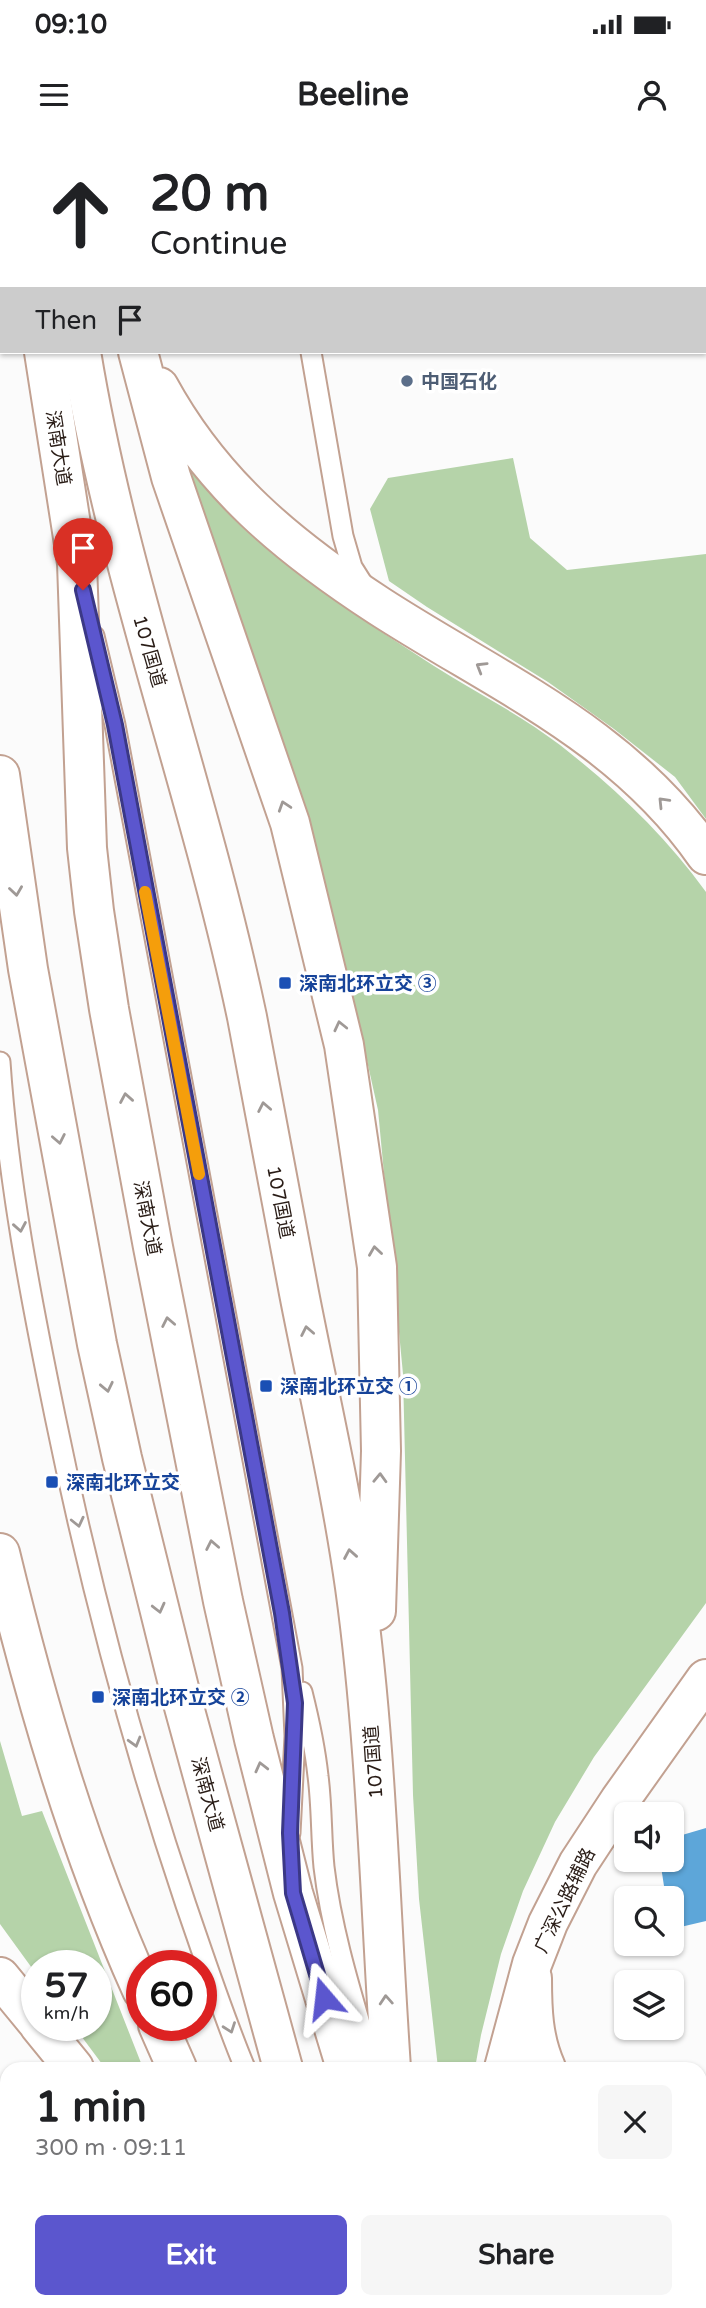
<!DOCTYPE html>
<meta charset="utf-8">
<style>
body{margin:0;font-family:"Varela Round","Noto Sans SC",sans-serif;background:#f6f6f6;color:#202124;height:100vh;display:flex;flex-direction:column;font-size:26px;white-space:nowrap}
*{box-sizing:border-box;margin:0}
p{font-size:23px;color:#757577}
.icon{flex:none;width:38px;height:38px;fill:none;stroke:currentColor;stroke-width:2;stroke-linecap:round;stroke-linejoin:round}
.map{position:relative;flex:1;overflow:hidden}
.drawer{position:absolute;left:0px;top:1922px;width:707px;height:247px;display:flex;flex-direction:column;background:#fff;border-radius:21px 21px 0 0;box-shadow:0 2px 5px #0004}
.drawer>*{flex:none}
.top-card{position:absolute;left:0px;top:0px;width:707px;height:214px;box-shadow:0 2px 5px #0004;background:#fff;color:#202124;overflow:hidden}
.tools{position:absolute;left:614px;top:1662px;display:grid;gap:14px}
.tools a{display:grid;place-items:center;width:70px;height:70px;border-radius:10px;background:#fff;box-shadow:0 2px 5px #0004;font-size:35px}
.speed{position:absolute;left:21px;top:1810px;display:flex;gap:14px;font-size:35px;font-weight:700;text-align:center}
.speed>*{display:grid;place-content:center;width:91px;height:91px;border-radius:50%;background:#fff;box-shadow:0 2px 5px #0004;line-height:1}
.speed small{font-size:18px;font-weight:400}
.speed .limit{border:10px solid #d22;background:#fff;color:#111}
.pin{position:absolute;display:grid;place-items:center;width:60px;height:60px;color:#fff;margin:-72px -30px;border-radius:50% 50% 50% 0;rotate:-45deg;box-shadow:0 0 7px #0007}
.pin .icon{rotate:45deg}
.me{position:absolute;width:77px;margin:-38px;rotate:343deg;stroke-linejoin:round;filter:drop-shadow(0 0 5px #0008)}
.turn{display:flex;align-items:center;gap:24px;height:147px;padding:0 35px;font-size:32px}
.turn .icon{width:91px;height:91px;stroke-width:2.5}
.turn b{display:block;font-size:49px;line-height:60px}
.then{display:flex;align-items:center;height:66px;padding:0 35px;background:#0003;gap:14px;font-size:26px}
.round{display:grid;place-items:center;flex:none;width:74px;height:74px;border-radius:10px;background:#f6f6f6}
.summary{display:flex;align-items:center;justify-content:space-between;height:119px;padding:0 35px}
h1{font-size:42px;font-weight:800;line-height:52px}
.button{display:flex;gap:14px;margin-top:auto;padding:14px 35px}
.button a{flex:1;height:80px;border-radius:10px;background:#5b56ce;color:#fff;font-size:28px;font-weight:800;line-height:80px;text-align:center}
.button a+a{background:#f6f6f6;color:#202124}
.status{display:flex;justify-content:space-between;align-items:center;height:49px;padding:0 35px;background:#fff;direction:ltr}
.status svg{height:19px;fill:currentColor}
header{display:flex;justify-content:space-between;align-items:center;height:91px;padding:0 35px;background:#fff;font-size:32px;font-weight:800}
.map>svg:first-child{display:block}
.built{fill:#f5ece8}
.green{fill:#b5d3a9}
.water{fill:#5da6d9}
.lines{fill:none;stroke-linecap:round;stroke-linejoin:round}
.service-casing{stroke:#c2a191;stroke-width:23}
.minor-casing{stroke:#c2a191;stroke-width:40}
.secondary-casing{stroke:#c2a191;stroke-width:42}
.primary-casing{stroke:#c2a191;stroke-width:42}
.trunk-casing{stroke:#c2a191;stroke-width:42}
.service{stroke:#fff;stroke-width:19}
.minor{stroke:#fff;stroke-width:37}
.secondary{stroke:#fff;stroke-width:38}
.primary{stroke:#fff;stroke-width:38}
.trunk{stroke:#fff;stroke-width:38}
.oneway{stroke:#9f9996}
.route-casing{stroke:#3b3886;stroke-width:18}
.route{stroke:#5b56ce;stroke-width:12}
.slow{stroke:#f59e0b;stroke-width:12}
.service-dot{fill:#5c6f8a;stroke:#fff;stroke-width:2.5}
.transit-dot{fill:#1a4fb4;stroke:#fff;stroke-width:2.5}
.labels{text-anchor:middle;stroke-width:7;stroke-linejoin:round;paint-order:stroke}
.service-label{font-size:19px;font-weight:bold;fill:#4e5e75;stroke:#fff;text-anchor:start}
.street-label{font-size:19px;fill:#291c16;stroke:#fff}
.transit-label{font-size:19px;font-weight:bold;fill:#164399;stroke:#fff;text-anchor:start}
</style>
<div class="status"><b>09:10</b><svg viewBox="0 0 49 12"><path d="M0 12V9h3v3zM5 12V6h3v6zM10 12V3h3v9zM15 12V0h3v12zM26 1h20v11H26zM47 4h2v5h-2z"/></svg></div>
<header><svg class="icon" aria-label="menu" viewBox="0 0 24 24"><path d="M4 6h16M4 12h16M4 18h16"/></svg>Beeline<svg class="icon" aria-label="person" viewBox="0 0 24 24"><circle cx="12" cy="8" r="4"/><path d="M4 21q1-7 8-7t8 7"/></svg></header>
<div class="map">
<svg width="706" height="2168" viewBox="0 0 706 2168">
<rect width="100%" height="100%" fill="#fbfbfb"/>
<path class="built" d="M700 2094 706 2110V2168H584L582 2161H700Z"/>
<path class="green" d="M513 318 530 398 567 430 706 414V679L675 637 614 589 548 542 427 467 389 441 370 369 388 338Z
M187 325C208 350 228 375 252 396 308 444 372 486 434 526 475 552 521 575 560 605 615 648 665 695 706 752V1463L594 1617 555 1682 523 1751 501 1814 481 1895 475 1928H438L419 1759 413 1655 403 1234 378 970 349 840 314 698Z
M0 1601 22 1676 42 1671 143 1928H105L73 1885H96V1825H37V1835L0 1784Z"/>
<path class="water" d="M706 1688V1781L672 1789V1759H666L660 1720H672V1698Z"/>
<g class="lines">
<g class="service-casing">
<path id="service" d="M705 17H706
M311 212 343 396 352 427 364 446
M94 496 115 585 292 1528 295 1596 290 1693
M0 922C8 1041 31 1159 55 1276 89 1442 132 1605 186 1765 205 1820 223 1875 245 1928
M302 1552C309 1580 315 1608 318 1636 322 1666 321 1697 324 1727 332 1795 354 1862 373 1928"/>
</g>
<g class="minor-casing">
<path id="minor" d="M700 2041 706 2057
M556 2161 558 2168"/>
</g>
<g class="secondary-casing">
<path id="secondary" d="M532 1838C532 1870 533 1899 546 1928
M700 1985 706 1983
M700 2022 706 2020"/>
</g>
<g class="primary-casing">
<path id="primary" d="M13 0 14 2
M44 212 77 423 87 708 94 771 109 869 153 1107 223 1461 254 1599 293 1753 346 1928
M0 635 28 829 97 1204 122 1318 181 1556 283 1928
M504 1928 532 1824 548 1783 578 1724 620 1660 706 1539
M345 2161 347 2168
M499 2161 500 2168"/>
</g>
<g class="trunk-casing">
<path id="trunk" d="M44 0 45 2
M101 0 102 2
M640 0 643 2
M410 2 424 0
M705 40 706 41
M0 53 2 52
M705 71H706
M0 119H2
M81 212C118 438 200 653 247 877 265 969 281 1061 299 1153 318 1251 341 1348 355 1447 377 1606 380 1768 391 1928
M138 212 171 337 290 683 344 905 377 1127 381 1311 376 1471
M159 247C212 344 287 406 379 466 498 543 622 594 706 715
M0 1413C36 1562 79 1710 142 1850
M0 1837 37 1882
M39 1885 74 1928
M158 1885 177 1928
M0 2109 7 2128
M19 2161 22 2168
M219 2161 222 2168
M280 2161 283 2168
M424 2161 426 2168"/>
</g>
<use href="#service" class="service"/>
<use href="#minor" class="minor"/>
<use href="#secondary" class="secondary"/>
<use href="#primary" class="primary"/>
<use href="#trunk" class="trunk"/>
</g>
<defs><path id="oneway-chevron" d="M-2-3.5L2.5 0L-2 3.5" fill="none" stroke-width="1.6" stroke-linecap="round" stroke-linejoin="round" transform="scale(1.75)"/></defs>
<g class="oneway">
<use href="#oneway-chevron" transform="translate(481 527) rotate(-149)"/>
<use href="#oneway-chevron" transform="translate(663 662) rotate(-134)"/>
<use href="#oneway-chevron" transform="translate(284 666) rotate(-108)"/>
<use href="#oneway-chevron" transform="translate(16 751) rotate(82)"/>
<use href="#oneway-chevron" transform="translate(340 886) rotate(-103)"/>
<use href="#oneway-chevron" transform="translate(126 958) rotate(-100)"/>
<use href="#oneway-chevron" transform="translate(264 967) rotate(-101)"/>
<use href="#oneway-chevron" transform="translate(59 999) rotate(79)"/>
<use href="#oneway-chevron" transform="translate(20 1087) rotate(80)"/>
<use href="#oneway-chevron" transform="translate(375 1111) rotate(-98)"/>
<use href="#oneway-chevron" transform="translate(168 1182) rotate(-101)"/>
<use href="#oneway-chevron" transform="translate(307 1191) rotate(-101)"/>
<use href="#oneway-chevron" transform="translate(107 1247) rotate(78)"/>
<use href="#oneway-chevron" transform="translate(380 1338) rotate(-88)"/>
<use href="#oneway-chevron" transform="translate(78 1382) rotate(77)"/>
<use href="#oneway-chevron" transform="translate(212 1405) rotate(-101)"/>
<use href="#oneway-chevron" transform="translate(350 1414) rotate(-100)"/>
<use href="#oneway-chevron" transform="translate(159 1468) rotate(76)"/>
<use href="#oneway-chevron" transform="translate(135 1602) rotate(74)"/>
<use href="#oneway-chevron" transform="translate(261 1627) rotate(-104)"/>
<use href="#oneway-chevron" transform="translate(386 1860) rotate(-94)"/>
<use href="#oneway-chevron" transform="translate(230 1888) rotate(70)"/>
</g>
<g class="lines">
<g class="route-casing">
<path id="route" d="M83 450 115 585 282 1473 295 1563 290 1693 293 1753 324 1858"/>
</g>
<use href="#route" class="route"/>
<path class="slow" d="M145 752 199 1034"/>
</g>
<circle class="service-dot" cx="407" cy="241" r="7"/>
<g class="transit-dot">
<rect x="278" y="836" width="14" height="14" rx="3.5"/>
<rect x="259" y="1239" width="14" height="14" rx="3.5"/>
<rect x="45" y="1335" width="14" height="14" rx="3.5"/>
<rect x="91" y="1550" width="14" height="14" rx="3.5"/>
</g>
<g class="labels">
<g class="service-label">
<text x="421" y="248">中国石化</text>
</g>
<g class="street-label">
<text transform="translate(59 308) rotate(81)" y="7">深南大道</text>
<text transform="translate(150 511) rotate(74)" y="7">107国道</text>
<text transform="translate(281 1062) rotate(79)" y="7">107国道</text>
<text transform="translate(148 1078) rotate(79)" y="7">深南大道</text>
<text transform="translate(373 1622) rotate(-94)" y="7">107国道</text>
<text transform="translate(208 1654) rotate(75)" y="7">深南大道</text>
<text transform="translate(564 1760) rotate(-64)" y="7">广深公路辅路</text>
</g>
<g class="transit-label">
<text x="299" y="850">深南北环立交 ③</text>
<text x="280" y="1253">深南北环立交 ①</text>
<text x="66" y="1349">深南北环立交</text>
<text x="112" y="1564">深南北环立交 ②</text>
</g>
</g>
</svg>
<div class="tools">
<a><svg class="icon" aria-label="sound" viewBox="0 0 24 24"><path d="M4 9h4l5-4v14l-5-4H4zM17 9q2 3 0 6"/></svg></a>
<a><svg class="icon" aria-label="search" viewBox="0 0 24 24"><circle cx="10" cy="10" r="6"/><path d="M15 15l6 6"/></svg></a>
<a><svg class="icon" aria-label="layers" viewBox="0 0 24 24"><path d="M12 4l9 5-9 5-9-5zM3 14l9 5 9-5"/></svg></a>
</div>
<div class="speed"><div>57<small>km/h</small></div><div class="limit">60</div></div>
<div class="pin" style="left:83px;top:450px;background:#d93025"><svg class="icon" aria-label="arrive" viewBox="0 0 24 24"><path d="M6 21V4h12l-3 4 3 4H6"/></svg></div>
<svg class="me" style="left:324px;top:1858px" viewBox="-20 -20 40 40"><path d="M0-17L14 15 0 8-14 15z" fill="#5b56ce" stroke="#fff" stroke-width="4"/></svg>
<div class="top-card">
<div class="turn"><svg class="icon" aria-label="ahead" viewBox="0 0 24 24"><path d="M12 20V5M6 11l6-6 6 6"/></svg><div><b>20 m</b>Continue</div></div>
<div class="then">Then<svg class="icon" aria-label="arrive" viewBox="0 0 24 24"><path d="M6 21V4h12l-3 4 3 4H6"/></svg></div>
</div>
<section class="drawer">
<div class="summary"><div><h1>1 min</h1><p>300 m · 09:11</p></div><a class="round"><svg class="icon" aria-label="close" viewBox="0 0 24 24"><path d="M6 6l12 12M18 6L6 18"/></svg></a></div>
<div class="button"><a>Exit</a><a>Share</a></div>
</section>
</div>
